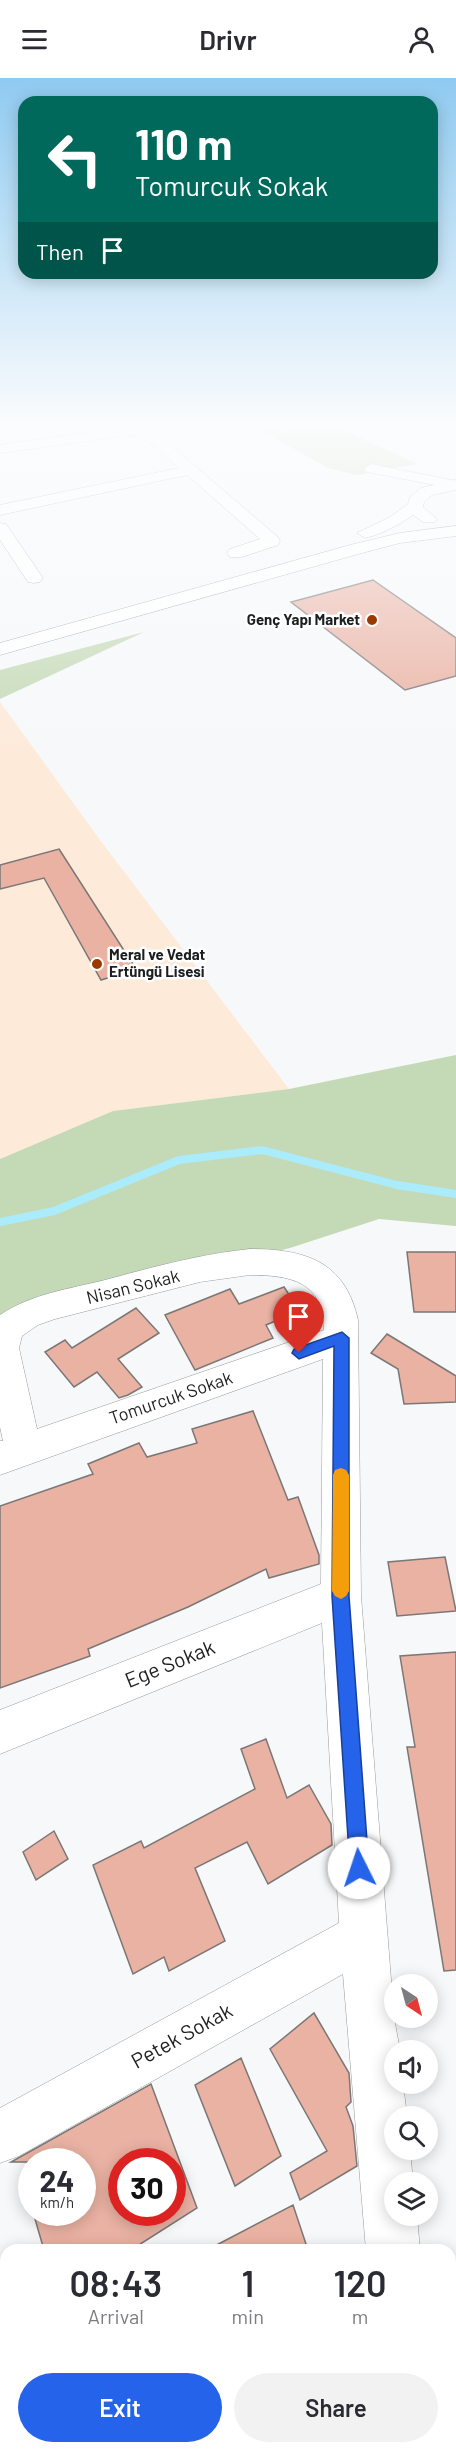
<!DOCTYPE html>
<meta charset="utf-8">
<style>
body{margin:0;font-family:Barlow,sans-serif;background:#f2f2f3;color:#2b2b33;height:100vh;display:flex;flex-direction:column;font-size:22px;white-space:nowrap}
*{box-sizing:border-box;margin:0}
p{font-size:20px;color:#7c7c81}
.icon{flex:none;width:33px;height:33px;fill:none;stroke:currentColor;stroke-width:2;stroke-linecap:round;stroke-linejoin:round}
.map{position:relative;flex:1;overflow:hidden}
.sheet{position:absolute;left:0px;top:2166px;width:456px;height:210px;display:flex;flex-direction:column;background:#fff;border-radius:18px 18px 0 0;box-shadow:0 3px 15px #0003}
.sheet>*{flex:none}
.hud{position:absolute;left:18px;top:18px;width:420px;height:183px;border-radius:18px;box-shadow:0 3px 15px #0003;background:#00695c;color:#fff;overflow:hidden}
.needle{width:39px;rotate:144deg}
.fabs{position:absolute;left:384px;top:1896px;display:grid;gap:12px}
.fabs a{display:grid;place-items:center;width:54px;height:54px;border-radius:50%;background:#fff;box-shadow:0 3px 15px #0003;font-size:30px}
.speed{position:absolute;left:18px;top:2070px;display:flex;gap:12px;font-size:30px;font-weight:700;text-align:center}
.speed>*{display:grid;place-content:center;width:78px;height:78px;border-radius:50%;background:#fff;box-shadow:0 3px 15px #0003;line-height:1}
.speed small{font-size:15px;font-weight:400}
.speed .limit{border:9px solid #d22;background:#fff;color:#111}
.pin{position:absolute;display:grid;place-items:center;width:51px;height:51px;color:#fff;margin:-62px -26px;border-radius:50% 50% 50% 0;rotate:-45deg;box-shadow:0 0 6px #0007}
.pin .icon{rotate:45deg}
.me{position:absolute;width:66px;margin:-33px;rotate:356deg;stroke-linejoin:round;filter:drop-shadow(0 0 4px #0008)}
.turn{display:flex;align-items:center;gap:21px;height:126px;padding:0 18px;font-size:27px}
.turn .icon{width:78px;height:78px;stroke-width:2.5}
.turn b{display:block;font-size:42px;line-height:51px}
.then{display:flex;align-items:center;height:57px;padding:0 18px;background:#0003;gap:12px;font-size:22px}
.eta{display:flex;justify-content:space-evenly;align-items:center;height:102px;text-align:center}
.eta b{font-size:36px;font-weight:600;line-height:42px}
.button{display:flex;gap:12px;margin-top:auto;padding:12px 18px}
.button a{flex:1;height:69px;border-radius:36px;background:#2563eb;color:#fff;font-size:24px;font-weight:600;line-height:69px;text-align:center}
.button a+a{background:#f2f2f3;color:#2b2b33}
header{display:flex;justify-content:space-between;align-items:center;height:78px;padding:0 18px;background:#fff;font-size:27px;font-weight:600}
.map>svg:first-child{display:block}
.education{fill:#fdead9}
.green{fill:#c4d9b5}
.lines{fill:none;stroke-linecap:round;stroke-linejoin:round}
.stream{stroke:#abecfc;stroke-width:8}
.building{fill:#eab2a3;stroke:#7a7776;stroke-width:1.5;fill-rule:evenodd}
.street-casing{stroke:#989a9c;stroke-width:1}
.highway-casing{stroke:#989a9c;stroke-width:1}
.street{fill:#fff;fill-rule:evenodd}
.highway{fill:#fff;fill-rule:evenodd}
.route{fill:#2563eb;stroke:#184099;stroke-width:1.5}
.slow{fill:#f59e0b}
.poi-dot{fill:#9c3900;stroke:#fff;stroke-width:2}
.labels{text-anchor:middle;stroke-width:5;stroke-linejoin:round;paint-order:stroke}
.far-poi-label{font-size:15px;font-weight:bold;fill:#1d1e1f;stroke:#fff;text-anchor:end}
.street-label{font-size:18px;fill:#1d1e1f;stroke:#fff}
.near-street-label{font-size:21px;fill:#1d1e1f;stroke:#fff}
</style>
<header><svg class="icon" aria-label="menu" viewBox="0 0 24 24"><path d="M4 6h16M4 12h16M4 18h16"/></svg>Drivr<svg class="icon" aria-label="person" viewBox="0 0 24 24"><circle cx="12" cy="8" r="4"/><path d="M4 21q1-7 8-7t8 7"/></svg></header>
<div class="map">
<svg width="456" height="2376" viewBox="0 0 456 2376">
<rect width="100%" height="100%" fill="#f6f8fa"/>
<path class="education" d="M0 624 100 762 289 1011 113 1033 0 1081Z"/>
<path class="green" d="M252 347H334L417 386 357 397 328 390Z
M144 554 0 621V592Z
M456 977V1148L379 1141 290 1170 0 1240V1081L113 1033 289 1011Z"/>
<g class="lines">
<path class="stream" d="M0 1144 54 1133 179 1082 262 1072 397 1107 456 1116"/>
</g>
<path class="building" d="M373 502 456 560V598L405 612 291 524Z
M59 771 136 891 101 902 44 800 0 811V787Z
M407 1174H456V1234H414Z
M284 1209 300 1233 266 1247 273 1260 195 1292 165 1237 230 1211 239 1226Z
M136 1230 159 1255 118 1281 142 1309 128 1317 119 1320 97 1294 74 1309 45 1274 65 1262 72 1270Z
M387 1256 456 1298V1324L404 1326 398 1291 371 1275Z
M253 1333 288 1422 298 1419 319 1477V1486L269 1500 266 1491 188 1529 88 1571 90 1578 0 1610V1428L93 1396 88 1386 139 1365 147 1379 197 1365 192 1351Z
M445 1479 456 1533 397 1538 388 1484Z
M456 1574V1892L444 1893 407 1669H415L400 1578Z
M266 1661 287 1720 309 1707 331 1746 332 1767 268 1806 247 1764 195 1790 225 1863 169 1893 164 1879 133 1896 93 1787 141 1763 144 1770 255 1711 241 1671Z
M54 1753 68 1781 36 1802 23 1774Z
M314 1935 349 1995 351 2024 346 2029 353 2048 357 2088 300 2122 290 2095 327 2073 270 1971Z
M241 1980 281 2078 235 2108 195 2007Z
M151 2006 197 2130 131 2172H44L33 2134H82V2084H11ZM122 2084H172V2134H122Z
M293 2127 308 2172H207Z"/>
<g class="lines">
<g class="street-casing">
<path id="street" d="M142 347H171L170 351 155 354 278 459 280 463 278 467 242 479H230L227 475 230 471 260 461 187 397 0 437V427L179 390 140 356 0 375V367Z
M271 347H294L296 350 289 354 273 350Z
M372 386 456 403V411L367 394 364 391 367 388Z
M0 445 6 446 43 500 40 504 34 505 28 504 0 462Z
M250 1171C305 1171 345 1183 358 1242L361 1518 394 1940 400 1972H394V2006H403L407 2038H394V2072H410L413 2104H394V2138H417L420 2172H366L343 1896 19 2078 0 2085V2030L339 1845 322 1545 0 1676V1632L321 1506 323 1281 0 1397V1363H3L0 1349V1237C31 1216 69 1211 105 1202 153 1189 201 1176 250 1171ZM250 1197C290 1197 324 1203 324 1252L37 1351 19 1270 22 1258 38 1247 55 1241 200 1204Z
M237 2370H303L300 2376H234Z
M382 2370H442L443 2376H383Z"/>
</g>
<g class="highway-casing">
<path id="highway" d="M456 402V412L432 417 424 424 423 429 437 441 435 444H423L413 437C399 447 382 456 365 460L357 455 390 439 408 426 410 419 421 410Z
M456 448V458L400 465 362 475 0 577V565L350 467 400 455Z"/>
</g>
<use href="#street" class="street"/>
<use href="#highway" class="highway"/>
</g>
<linearGradient id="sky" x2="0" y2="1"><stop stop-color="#8fcaf0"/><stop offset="0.51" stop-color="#fbfcfd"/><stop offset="1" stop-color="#fbfcfd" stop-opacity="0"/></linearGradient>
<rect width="456" height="680" fill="url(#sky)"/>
<path class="route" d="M342 1254 349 1260V1518L369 1790 366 1797 359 1799 352 1797 350 1790 332 1518 334 1268 299 1281 292 1275 294 1271Z"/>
<path class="slow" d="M341 1390 346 1392 349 1397V1513L346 1518 341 1521 335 1518 332 1513 333 1397 335 1392Z"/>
<g class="poi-dot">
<circle cx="372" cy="542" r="6"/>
<circle cx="97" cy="886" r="6"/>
</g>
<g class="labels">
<g class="far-poi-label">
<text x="360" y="547">Genç Yapı Market</text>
<text x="109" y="882" text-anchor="start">Meral ve Vedat<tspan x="109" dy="17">Ertüngü Lisesi</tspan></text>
</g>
<g class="street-label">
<text transform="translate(133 1209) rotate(-14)" y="6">Nisan Sokak</text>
<text transform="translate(171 1320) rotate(-19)" y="6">Tomurcuk Sokak</text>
</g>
<g class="near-street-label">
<text transform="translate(170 1586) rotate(-22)" y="7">Ege Sokak</text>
<text transform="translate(182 1958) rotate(-29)" y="7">Petek Sokak</text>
</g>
</g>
</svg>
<div class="fabs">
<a><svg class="needle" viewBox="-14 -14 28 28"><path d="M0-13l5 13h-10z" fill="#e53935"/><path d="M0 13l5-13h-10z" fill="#7c7c81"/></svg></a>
<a><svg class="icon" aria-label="sound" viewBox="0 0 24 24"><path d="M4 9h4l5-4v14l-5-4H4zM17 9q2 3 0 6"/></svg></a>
<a><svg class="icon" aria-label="search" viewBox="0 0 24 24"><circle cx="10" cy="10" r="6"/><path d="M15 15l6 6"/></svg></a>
<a><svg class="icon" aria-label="layers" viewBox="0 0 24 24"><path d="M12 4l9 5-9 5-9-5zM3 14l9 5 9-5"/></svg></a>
</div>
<div class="speed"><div>24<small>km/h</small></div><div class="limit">30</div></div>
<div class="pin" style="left:299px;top:1275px;background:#d93025"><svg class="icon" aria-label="arrive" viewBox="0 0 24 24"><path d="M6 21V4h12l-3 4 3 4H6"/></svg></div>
<svg class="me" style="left:359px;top:1790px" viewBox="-20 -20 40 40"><circle r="19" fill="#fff"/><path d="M0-13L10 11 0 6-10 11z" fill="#2563eb"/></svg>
<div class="hud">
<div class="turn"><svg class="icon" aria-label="left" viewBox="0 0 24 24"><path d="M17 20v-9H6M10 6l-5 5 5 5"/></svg><div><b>110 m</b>Tomurcuk Sokak</div></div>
<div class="then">Then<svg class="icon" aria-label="arrive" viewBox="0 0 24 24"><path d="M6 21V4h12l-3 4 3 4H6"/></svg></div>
</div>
<section class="sheet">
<div class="eta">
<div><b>08:43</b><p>Arrival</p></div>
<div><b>1</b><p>min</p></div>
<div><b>120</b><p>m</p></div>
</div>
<div class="button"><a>Exit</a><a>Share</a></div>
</section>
</div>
